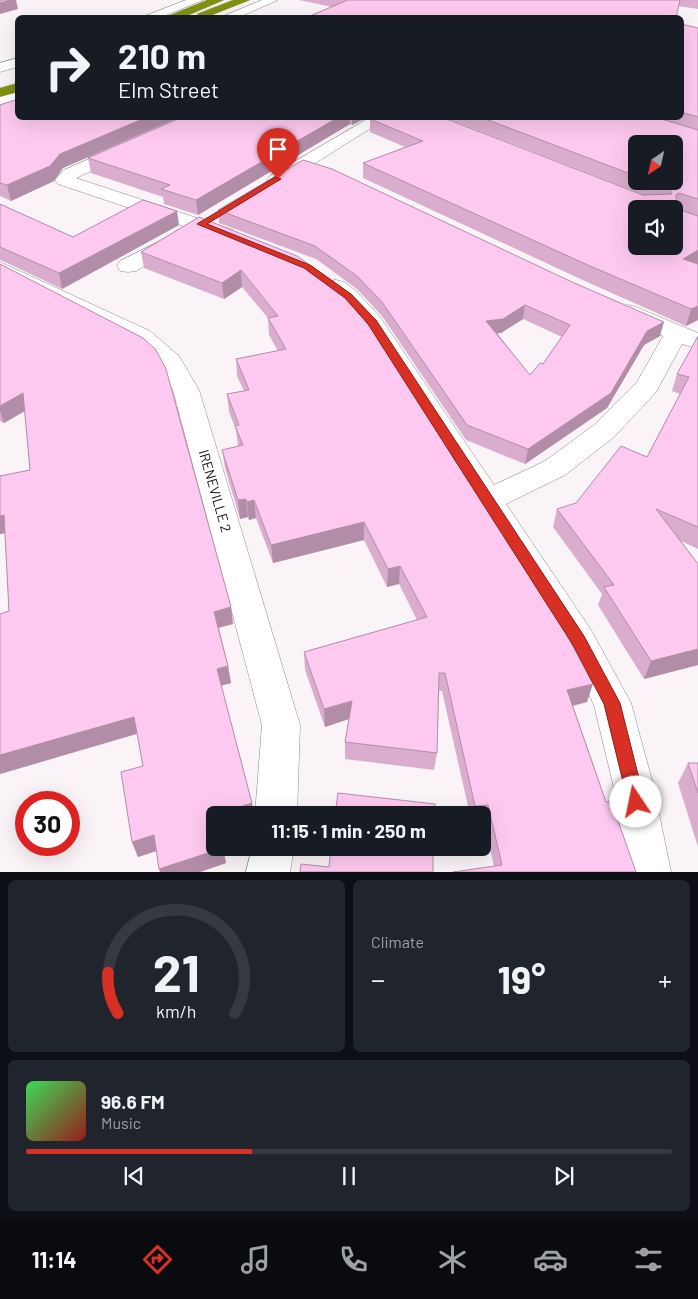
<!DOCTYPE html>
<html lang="en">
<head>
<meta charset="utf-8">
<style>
  :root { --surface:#171b24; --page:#20242c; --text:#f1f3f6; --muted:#9ea1a6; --line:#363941; --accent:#d93025 }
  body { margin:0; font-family:Barlow,sans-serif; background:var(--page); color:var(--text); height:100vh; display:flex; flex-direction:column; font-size:19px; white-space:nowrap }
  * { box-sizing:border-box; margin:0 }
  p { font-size:16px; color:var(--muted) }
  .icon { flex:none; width:28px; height:28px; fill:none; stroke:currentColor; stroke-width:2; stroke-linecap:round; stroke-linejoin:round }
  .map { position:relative; height:872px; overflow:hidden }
  .sheet { display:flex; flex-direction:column; gap:8px; padding:8px; background:#0d0f14; flex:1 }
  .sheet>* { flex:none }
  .guide { position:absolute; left:15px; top:15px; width:669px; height:105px; border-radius:8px; box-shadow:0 5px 20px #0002; background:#171b24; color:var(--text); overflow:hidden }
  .needle { width:32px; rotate:214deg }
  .buttons { position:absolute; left:628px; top:135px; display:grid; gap:10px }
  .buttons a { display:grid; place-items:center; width:55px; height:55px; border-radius:8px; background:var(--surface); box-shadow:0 5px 20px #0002; font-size:25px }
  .speed { position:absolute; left:15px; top:791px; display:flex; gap:10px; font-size:25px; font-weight:700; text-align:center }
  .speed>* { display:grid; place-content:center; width:65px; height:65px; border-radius:50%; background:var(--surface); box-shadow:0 5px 20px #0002; line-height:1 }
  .speed .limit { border:8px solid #d22; background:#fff; color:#111 }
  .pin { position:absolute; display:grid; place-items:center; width:42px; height:42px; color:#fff; margin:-51px -21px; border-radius:50% 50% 50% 0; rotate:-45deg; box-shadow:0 0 5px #0007 }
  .pin .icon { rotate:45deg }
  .me { position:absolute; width:55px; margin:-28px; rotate:349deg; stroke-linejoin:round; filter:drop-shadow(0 0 4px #0008) }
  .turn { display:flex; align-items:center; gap:18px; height:105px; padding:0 20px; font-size:22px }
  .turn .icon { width:65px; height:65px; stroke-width:2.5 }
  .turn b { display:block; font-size:35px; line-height:42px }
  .big { font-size:38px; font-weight:700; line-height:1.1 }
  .sheet .widget { flex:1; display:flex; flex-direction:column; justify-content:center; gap:8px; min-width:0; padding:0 18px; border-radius:8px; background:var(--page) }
  .sheet .dial { align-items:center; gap:0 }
  .dial svg { height:130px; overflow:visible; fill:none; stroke:var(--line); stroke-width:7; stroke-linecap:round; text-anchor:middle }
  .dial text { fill:var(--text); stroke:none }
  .song { display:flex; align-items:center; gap:15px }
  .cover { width:60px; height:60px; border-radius:8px; background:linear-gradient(135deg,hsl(130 70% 55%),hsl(0 70% 35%)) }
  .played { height:5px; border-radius:2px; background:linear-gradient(90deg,var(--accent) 35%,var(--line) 35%) }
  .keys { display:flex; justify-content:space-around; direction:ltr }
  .heat { display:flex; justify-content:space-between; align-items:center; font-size:28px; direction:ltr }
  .sheet .tiles { flex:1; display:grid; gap:8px; grid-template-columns:1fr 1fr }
  .widget:last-child { grid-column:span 2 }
  .trip { position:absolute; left:206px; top:806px; width:285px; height:50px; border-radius:8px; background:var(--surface); box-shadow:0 5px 20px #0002; font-weight:700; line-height:50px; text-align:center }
  .menu { display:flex; height:80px; justify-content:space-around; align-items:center; background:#090b0e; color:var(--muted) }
  .menu .icon { width:35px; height:35px }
  .menu .active { color:var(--accent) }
  .menu b { font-size:22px; color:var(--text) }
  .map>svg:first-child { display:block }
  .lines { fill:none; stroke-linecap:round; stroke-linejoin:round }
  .street-casing { stroke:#8f898d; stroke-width:1 }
  .secondary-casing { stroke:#8f898d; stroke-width:1 }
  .highway-casing { stroke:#d0d0d0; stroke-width:1 }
  .street { fill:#fff; fill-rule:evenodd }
  .secondary { fill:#fff; fill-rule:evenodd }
  .highway { fill:#809110; fill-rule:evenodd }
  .wall { fill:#daadce; fill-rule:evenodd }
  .shaded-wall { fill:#b28da8 }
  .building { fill:#fec9f0; stroke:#b28da8; fill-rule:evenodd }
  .route { fill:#d93025; stroke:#8d1f18 }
  .labels { text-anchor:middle; stroke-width:5; stroke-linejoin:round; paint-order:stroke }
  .street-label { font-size:14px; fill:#141213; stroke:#fff }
</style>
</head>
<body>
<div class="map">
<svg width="698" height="872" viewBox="0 0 698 872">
  <rect width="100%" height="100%" fill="#faf3f8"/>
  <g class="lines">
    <defs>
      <g id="street">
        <polygon points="182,118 202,118 200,121 76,178 233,230 236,234 233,238 226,240 219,238 58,184 55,180 64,170"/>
        <polygon points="369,118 387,118 282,184 270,184 267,180 270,176"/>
        <polygon points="174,234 181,236 184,240 181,244 136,271 128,272 120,271 117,266 120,261"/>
        <polygon points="0,262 150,331 179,356 199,390 300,725 297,815 255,815 262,725 173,390 160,365 134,341 0,276"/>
        <polygon points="336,280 344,282 356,291 380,317 494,485 545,461 594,425 637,382 663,336 620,317 617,312 620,307 628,305 636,307 698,333 698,349 682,344 656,392 614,437 565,475 506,504 591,630 631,703 653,784 671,872 627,872 613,784 594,705 567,650 363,326 325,287 328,282"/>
        <polygon points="252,848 294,848 290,872 246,872"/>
      </g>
      <g id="secondary">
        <polygon points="186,0 203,0 159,18 140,18"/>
        <polygon points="262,0 278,0 237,18 219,18"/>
        <polygon points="18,58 18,67 0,72 0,63"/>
        <polygon points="18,90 18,99 0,106 0,96"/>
      </g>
      <g id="highway">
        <polygon points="207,0 224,0 182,18 163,18"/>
        <polygon points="233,0 250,0 207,17 203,18 197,14"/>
        <polygon points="18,83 18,92 0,97 0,88"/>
      </g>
    </defs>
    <use href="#street" class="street-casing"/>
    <use href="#secondary" class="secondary-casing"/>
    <use href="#highway" class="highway-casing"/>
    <use href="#street" class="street"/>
    <use href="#secondary" class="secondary"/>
    <use href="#highway" class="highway"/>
  </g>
  <g class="wall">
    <polygon points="299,0 698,0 698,9 678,6 332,7"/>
    <path d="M681,24L698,28V320L686,326L587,282L363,178V163L405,147L370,132V119L644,195L446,118H681ZM636,144L674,181H636Z"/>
    <polygon points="0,105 18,118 178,118 63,168 54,181 11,201 0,196"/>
    <polygon points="180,118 366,118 352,125 350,124 198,215 164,204 163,197 91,173 88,158"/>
    <polygon points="0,204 73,237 179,225 62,289 1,260 0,261"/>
    <path d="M218,210L660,336L644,345L607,408L525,464L466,440L382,316L357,289L316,259L219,223ZM523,319L562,337L543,364L530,375L497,333H501Z"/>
    <polygon points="199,217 587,702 573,706 606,802 636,872 494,866 484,822 482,822 482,815 470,815 442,691 439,691 437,753 434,770 345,759 345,742 349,719 325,727 305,670 304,652 417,620 399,584 387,587 364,540 273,563 256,518 249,520 248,517 240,519 225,468 222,450 238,446 236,430 229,412 227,394 244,391 237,376 236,359 278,351 269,335 268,318 242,287 224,299 144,268 141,252"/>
    <polygon points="0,264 231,607 233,624 219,628 228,666 231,683 221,685 252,803 254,815 215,815 226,863 200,872 160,872 157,851 138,857 132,842 143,766 137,734 0,774 0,614 9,611 5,533 0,534 0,476 30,470 25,411 4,423 0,421"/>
    <polygon points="698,336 698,549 681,541 698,564 698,665 644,679 598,605 602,594 553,527 557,509 576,503 647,457 680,394 672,391 677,374"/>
    <polygon points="688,763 698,763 698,847 678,783"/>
  </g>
  <g class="shaded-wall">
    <polygon points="10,0 16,0 18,9 0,14 0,3"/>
    <polygon points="145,118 178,118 63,168 54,181 11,201 7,185 60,154"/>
    <polygon points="337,118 350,118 350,124 198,215 196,200"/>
    <polygon points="352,118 366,118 352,125"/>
    <polygon points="177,211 179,225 62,289 59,273"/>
    <polygon points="698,250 698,264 683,259"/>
    <polygon points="241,270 242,287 224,299 222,283"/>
    <polygon points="525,305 523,319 501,333 485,335 486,321"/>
    <polygon points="698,306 698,320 686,326 691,309"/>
    <polygon points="664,322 660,336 644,345 607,408 525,464 528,449 647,331"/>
    <polygon points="23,393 28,409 4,423 0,411 0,406"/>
    <polygon points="246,499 248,517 240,519 238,500"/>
    <polygon points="254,500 256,518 249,520 247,502"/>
    <polygon points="4,515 11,532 0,534 0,516"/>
    <polygon points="364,522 364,540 273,563 271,545"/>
    <polygon points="400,566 399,584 387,587 388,569"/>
    <polygon points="231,607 233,624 217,628 214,612"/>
    <polygon points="698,649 698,665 644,679 651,661"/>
    <polygon points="228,666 231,683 220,686 217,669"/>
    <polygon points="593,684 587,702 562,708 567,690"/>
    <polygon points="352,701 352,718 325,727 324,709"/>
    <polygon points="134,717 139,733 0,774 0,755"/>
    <polygon points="252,803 254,815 215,815"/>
    <polygon points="154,835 159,850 138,857 132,842"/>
    <polygon points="223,848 226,863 200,872 160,872 159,869"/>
  </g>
  <g class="building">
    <polygon points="0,0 10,0 0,3"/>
    <polygon points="348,0 680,0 676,18 305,18"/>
    <polygon points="681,24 698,28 698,117 681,112"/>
    <polygon points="18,99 18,118 145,118 60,154 50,166 7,185 0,183 0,105"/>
    <polygon points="180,118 337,118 196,200 161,189 170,185 88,158"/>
    <path d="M372,118H444L643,195L672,194L669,188L651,181H674V144H636V176L483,118H658L698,130V199L679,193L676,195L677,209L698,216V250L683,259L698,264V306L691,309L590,266L363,163L423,141L370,119ZM636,209H674V246H636Z"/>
    <path d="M303,160L332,169L572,282L664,322L647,331L611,393L528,449L467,425L382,302L357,276L315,246L218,210ZM525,305L570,325L543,364L540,363L530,375L486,321L503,319Z"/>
    <polygon points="143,200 177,211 59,273 0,247 0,204 73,237"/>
    <polygon points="199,217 297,256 339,286 362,310 543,590 593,684 567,690 606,802 611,801 636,872 453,872 502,865 488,805 475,806 445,673 439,673 437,753 345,742 352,701 324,709 304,652 427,617 400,566 388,569 364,522 271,545 254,500 247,502 246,499 238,500 222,450 243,445 235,426 239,425 227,394 249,390 236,359 286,349 268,318 278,316 241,270 222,283 141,252"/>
    <polygon points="0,264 143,338 156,350 166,369 231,607 214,612 228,666 217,669 252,803 215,815 215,848 223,848 159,869 154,835 132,842 121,772 143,766 134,717 0,755 0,614 9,611 4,515 0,516 0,476 30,470 23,393 0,406"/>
    <polygon points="698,336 698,527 656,509 698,564 698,649 651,661 604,587 614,585 557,509 576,503 621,446 647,457 689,377 677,374"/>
    <polygon points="688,763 698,763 698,793"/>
    <polygon points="338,793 435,804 435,815 335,815"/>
    <polygon points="331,848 433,848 433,872 300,872 301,864 329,867"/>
  </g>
  <polygon class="route" points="275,177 281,179 207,224 310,265 351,294 376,320 584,636 620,703 645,802 642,808 636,810 630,808 628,802 604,704 573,645 368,324 345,298 304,268 197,224"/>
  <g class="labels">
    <g class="street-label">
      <text transform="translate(215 491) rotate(74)" y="5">IRENEVILLE 2</text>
    </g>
  </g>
</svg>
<div class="buttons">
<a><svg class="needle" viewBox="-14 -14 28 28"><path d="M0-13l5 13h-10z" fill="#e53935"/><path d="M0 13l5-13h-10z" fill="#9ea1a6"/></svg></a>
<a><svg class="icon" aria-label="sound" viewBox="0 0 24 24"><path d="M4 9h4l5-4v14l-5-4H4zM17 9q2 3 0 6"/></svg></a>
</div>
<div class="speed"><div class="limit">30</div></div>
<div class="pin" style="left:278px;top:179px;background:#d93025"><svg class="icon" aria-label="arrive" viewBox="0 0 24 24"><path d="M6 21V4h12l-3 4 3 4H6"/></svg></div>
<svg class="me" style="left:636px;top:802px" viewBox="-20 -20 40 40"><circle r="19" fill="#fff"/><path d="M0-13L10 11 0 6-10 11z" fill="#d93025"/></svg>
<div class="trip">11:15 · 1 min · 250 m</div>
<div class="guide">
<div class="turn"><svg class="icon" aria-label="right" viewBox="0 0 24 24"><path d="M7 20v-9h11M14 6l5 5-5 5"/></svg><div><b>210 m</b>Elm Street</div></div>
</div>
</div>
<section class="sheet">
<div class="tiles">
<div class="widget dial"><svg viewBox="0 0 100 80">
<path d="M14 69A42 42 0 1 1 86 69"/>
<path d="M14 69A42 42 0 0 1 8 44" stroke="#d93025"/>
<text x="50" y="56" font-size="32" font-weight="700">21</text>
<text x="50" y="72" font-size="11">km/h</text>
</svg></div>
<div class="widget"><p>Climate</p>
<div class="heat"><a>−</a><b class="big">19°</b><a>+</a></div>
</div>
<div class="widget">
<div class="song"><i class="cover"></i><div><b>96.6 FM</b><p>Music</p></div></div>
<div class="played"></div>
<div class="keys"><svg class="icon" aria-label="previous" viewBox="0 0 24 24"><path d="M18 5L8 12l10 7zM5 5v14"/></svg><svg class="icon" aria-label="pause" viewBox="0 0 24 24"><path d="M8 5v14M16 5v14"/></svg><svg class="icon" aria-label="next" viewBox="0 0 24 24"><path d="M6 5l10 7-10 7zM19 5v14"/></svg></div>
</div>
</div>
</section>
<nav class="menu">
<b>11:14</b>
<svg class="icon active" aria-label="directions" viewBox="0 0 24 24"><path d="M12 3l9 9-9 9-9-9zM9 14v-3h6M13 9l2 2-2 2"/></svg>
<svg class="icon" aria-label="music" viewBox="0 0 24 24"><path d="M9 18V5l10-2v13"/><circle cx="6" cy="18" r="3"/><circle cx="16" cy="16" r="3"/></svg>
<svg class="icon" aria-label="phone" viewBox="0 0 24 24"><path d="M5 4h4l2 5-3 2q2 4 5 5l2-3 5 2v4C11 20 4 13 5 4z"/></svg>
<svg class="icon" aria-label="climate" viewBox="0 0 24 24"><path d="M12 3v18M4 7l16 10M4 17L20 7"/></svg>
<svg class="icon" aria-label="car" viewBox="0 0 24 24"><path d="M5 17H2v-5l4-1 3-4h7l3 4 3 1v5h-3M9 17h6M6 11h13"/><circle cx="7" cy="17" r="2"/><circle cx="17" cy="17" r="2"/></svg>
<svg class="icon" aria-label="filters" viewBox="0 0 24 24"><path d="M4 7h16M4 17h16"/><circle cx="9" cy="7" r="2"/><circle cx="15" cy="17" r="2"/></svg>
</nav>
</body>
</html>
